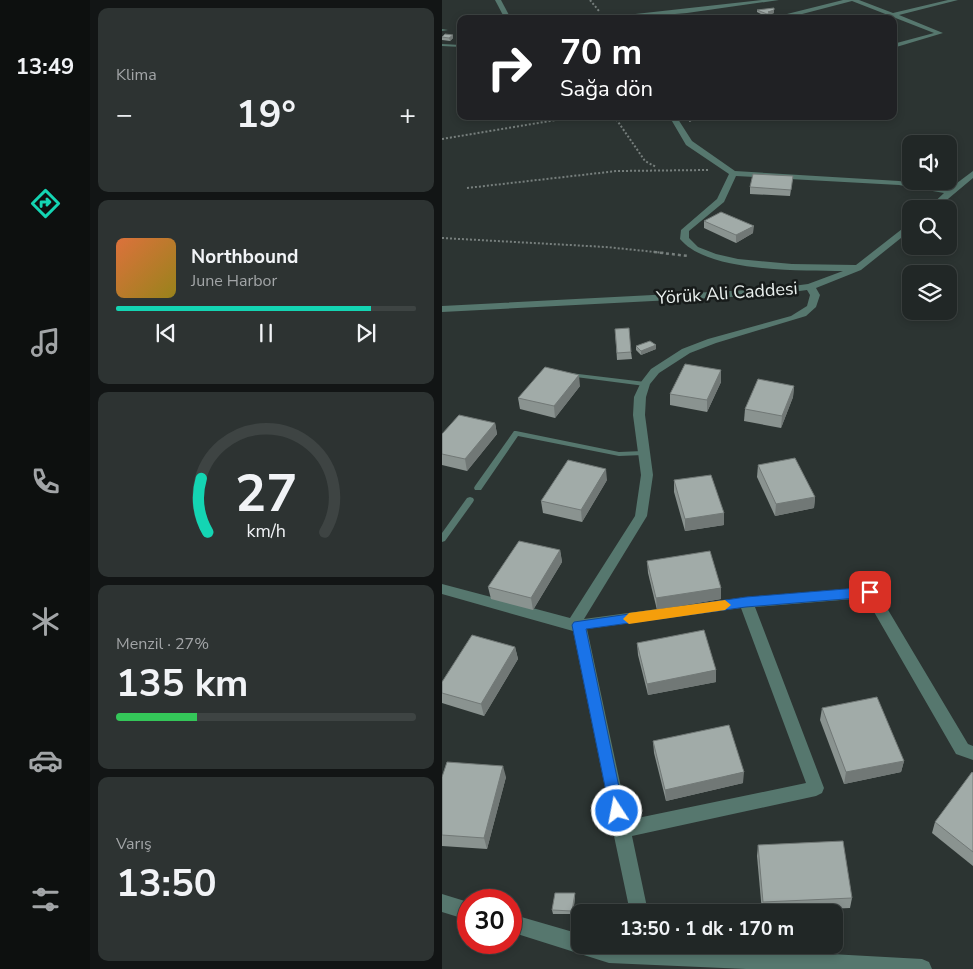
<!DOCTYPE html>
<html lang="tr">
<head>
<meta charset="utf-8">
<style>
  :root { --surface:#212726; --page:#2d3332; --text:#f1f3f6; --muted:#a2a5a7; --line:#3e4443; --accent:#14d5b3 }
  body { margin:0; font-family:"Nunito Sans",sans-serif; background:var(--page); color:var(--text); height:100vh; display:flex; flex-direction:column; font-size:19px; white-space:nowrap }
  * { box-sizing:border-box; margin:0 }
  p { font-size:16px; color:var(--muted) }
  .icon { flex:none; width:28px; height:28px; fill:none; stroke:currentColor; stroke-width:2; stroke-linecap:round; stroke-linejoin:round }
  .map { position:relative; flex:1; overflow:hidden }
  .sheet { display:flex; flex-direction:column; gap:8px; padding:8px; background:#121515; width:352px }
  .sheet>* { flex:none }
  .hud { position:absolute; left:15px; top:15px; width:440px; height:105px; border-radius:10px; box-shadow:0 2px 8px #0003,0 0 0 1px var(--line); background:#202124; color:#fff; overflow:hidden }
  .tools { position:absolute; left:460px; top:135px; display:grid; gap:10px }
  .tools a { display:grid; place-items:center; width:55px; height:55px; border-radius:10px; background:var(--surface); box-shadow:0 2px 8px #0003,0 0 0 1px var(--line); font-size:25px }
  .speed { position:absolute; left:15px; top:889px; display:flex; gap:10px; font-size:25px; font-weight:700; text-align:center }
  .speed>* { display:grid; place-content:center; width:65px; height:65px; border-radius:50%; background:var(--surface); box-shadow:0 2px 8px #0003,0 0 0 1px var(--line); line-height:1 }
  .speed .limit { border:8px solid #d22; background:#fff; color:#111 }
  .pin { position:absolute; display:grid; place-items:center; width:42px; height:42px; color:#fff; margin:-21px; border-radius:10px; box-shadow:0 2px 8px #0006 }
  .me { position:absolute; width:55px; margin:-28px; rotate:349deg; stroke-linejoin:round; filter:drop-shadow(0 0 4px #0008) }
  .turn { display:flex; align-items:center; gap:18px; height:105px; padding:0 20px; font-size:22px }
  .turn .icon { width:65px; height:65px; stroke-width:2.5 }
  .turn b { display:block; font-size:35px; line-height:42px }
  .big { font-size:38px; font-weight:700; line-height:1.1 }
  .sheet .tile { flex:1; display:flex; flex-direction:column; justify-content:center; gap:8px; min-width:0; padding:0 18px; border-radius:10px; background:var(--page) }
  .sheet .dial { align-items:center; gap:0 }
  .dial svg { height:130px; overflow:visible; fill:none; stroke:var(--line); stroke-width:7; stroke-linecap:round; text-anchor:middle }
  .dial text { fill:var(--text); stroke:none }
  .song { display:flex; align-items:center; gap:15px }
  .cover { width:60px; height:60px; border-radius:8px; background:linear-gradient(135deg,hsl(20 70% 55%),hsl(50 70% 35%)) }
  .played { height:5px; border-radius:2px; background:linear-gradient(90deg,var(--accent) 85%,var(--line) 85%) }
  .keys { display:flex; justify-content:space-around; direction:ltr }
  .heat { display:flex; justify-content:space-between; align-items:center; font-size:28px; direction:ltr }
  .charge { height:8px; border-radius:4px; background:linear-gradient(90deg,#34c759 27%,var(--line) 0) }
  .trip { position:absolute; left:129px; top:904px; width:272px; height:50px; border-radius:10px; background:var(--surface); box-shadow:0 2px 8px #0003,0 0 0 1px var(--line); font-weight:700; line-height:50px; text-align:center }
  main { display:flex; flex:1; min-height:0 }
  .tab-bar { display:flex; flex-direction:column; width:90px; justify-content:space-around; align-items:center; background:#0d100f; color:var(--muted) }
  .tab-bar .icon { width:35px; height:35px }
  .tab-bar .active { color:var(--accent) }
  .tab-bar b { font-size:22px; color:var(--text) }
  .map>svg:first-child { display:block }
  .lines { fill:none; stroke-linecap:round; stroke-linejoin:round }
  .path-far1 { stroke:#777f7d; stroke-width:2; stroke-dasharray:2 2; stroke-linecap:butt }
  .path { stroke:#777f7d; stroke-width:2.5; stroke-dasharray:3 3; stroke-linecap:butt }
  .lane { fill:#56776e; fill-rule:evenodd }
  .street { fill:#56776e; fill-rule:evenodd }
  .wall { fill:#8a9390 }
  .shaded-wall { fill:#717876 }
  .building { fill:#a1aba8; stroke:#717876 }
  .route { fill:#1a73e8; stroke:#114b97 }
  .slow { fill:#f59e0b }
  .labels { text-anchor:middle; stroke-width:5; stroke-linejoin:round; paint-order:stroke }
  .street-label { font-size:18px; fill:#eaf0ee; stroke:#171b1a }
</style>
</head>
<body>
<main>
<nav class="tab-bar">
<b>13:49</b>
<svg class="icon active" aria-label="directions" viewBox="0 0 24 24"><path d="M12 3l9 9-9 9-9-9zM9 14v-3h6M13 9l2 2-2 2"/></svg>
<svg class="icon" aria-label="music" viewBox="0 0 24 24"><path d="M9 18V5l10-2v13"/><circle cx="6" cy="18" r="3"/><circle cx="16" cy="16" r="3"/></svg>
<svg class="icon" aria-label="phone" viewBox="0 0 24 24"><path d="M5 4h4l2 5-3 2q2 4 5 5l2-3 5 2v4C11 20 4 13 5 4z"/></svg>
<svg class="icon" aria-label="climate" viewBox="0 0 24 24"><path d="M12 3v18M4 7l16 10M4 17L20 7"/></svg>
<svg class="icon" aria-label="car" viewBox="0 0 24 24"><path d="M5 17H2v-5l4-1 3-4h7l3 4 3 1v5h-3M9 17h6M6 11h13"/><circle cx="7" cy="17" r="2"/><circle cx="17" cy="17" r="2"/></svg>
<svg class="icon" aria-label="filters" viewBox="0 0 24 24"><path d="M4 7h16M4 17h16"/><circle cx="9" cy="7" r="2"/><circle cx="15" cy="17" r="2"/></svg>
</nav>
<section class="sheet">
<div class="tile"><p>Klima</p>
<div class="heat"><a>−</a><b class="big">19°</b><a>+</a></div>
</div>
<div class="tile">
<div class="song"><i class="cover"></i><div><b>Northbound</b><p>June Harbor</p></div></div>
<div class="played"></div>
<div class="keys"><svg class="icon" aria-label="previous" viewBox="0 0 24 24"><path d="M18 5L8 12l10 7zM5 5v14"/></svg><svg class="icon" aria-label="pause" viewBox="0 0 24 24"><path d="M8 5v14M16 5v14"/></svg><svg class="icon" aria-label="next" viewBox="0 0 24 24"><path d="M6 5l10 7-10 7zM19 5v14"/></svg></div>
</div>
<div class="tile dial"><svg viewBox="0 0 100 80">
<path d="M14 69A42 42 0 1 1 86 69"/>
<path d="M14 69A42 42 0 0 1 10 36" stroke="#14d5b3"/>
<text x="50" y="56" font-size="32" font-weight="700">27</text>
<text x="50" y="72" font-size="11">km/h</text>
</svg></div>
<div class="tile"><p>Menzil · 27%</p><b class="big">135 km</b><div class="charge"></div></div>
<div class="tile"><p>Varış</p><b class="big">13:50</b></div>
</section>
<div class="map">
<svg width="531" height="969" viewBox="0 0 531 969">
  <rect width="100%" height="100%" fill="#2c3432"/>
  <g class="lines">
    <g class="path-far1">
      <polyline points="148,0 157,11"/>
      <polyline points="172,116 203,161 214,167"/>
      <polyline points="247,121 267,116"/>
      <polyline points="0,139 138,116"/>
      <polyline points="25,188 175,171 266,170"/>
      <polyline points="0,238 164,247 223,253"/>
    </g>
    <polyline class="path" points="212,252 246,256"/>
    <g class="lane">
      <polygon points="0,29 6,30 0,31"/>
      <polygon points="0,44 19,45 19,47 0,46"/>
      <polygon points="128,373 203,382 206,384 203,386 126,376 125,375 126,374"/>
      <polygon points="72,431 74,431 177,452 201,451 205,453 201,455 177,456 76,436 39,490 33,490 32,488 33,486"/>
      <polygon points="28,497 31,498 32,500 31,502 3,541 0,542 0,533 25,498"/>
    </g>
    <g class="street">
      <polygon points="53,0 59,0 69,19 63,19"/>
      <polygon points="320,0 337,0 245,13 174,19 148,19"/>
      <polygon points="401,0 417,0 451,13 506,0 516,0 457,15 501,33 451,48 451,44 492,33 410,1 341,19 317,19 341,15"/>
      <path d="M227,116H234L250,141L293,171L457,181L507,189L531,171V178L494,209H485L502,193L457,185L294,176L282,202L247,231V238L256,247L274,254L296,259L350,264L414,265L469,222V230L419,270L374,288L378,295L374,307L364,316L274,343L248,353L217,373L208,384L204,397L203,415L211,475L205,516L142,619L304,597L428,587L433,588L526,744L531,746V760L514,754L424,598L313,607L382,788L380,793L374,796L190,836L206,912H188L172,836L169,830L171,827L131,631L0,594V584L128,618L193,516L199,475L191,415L192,397L199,382L209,369L240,349L266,339L349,316L365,306L368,295L365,290L328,295L0,312V306L328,289L366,284L401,271C359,270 266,273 238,239L239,230L275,199L287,174L244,145ZM299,608L364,783L186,820L145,629Z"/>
      <polygon points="0,894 26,902 26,920 0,912"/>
      <polygon points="69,914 138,934 138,945 224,945 480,959 487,962 490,969 304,969 167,963 69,932"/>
    </g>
  </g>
  <g class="wall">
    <polygon points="315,10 332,13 329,14 329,15 325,17 315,12"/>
    <polygon points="11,35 11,38 8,41 0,40 0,37"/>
    <polygon points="351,176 348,196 308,194 308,187"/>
    <polygon points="262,221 311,233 294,243 262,228"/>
    <polygon points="173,329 189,352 190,359 175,360"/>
    <polygon points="214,345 214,349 199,355 194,350 194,346"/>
    <polygon points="279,370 279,382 265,412 228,405 228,394"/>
    <polygon points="138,386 113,418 78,409 76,398"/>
    <polygon points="352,386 351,397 339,428 302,421 303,409"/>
    <polygon points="53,423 55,434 25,471 0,465 0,434"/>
    <polygon points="316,465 373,497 372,508 333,516 315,477"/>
    <polygon points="165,480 140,522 101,513 99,501"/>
    <polygon points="232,480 282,513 282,525 243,531 232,492"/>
    <polygon points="118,550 120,562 91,610 49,599 46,587"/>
    <polygon points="205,561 279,599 215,610 206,573"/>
    <polygon points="195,643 274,682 206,695 196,655"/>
    <polygon points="73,647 76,659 42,716 0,703 0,682"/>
    <polygon points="380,708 462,761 459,772 402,784 378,720"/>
    <polygon points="211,741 301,783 224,801 212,753"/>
    <polygon points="531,773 531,866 490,833 493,822"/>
    <polygon points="0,777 64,777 45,849 0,846"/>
    <polygon points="316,845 410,898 408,908 320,912 315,856"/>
    <polygon points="133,897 131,914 111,914 110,910"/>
  </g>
  <g class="shaded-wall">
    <polygon points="332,10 332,13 329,14 329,15 325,17 326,12"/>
    <polygon points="11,35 11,38 8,41 7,38"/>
    <polygon points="312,226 311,233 294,243 294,235"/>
    <polygon points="214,345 214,349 199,355 199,351"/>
    <polygon points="279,370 279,382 265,412 265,400"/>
    <polygon points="137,375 138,386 113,418 112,406"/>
    <polygon points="352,386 351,397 339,428 340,416"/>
    <polygon points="53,423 55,434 25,471 23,459"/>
    <polygon points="164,469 165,480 140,522 139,510"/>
    <polygon points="373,497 372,508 333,516 334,504"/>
    <polygon points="282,513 282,525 243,531 243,519"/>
    <polygon points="118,550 120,562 91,610 89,598"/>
    <polygon points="279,588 279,599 215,610 214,598"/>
    <polygon points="73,647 76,659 42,716 39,704"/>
    <polygon points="274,670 274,682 206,695 205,684"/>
    <polygon points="462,761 459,772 402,784 404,772"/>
    <polygon points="61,766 64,777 45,849 42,838"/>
    <polygon points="302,772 301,783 224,801 223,790"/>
    <polygon points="133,893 133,897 131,914 130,911"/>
  </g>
  <g class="building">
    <polygon points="332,8 332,10 326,12 329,13 325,14 315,10"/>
    <polygon points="413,16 422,19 408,19 405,18"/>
    <polygon points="3,34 11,35 7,38 0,37"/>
    <polygon points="311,174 351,176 349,190 308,187"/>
    <polygon points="279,212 312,226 294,235 262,221"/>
    <polygon points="187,328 189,352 175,353 173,329"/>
    <polygon points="208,341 214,345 199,351 194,346"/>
    <polygon points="243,364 279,370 265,400 228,394"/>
    <polygon points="103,367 137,375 112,406 76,398"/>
    <polygon points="316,379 352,386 340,416 303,409"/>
    <polygon points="17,415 53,423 23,459 0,454 0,434"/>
    <polygon points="353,458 373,497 334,504 316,465"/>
    <polygon points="126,460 164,469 139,510 99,501"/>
    <polygon points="269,475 282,513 243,519 232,480"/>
    <polygon points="77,541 118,550 89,598 46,587"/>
    <polygon points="268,551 279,588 214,598 205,561"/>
    <polygon points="262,630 274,670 205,684 195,643"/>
    <polygon points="30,635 73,647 39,704 0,693 0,682"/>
    <polygon points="435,697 462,761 404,772 380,708"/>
    <polygon points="287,725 302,772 223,790 211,741"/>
    <polygon points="5,762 61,766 42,838 0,835 0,777"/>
    <polygon points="530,772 531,773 531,852 493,822"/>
    <polygon points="401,841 410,898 321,902 316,845"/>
    <polygon points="113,893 133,893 130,911 110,910"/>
  </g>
  <polygon class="route" points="428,587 435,592 428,597 304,607 144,629 182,811 180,816 175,819 169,816 130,625 132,622 304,597"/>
  <polygon class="slow" points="283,600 289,605 283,610 187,624 181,619 187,613"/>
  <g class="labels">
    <g class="street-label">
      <text transform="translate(285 293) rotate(-4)" y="6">Yörük Ali Caddesi</text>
    </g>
  </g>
</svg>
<div class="tools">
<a><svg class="icon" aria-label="sound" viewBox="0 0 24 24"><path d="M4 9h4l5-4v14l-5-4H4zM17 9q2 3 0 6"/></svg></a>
<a><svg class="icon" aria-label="search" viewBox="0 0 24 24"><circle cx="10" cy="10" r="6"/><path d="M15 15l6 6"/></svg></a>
<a><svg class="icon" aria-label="layers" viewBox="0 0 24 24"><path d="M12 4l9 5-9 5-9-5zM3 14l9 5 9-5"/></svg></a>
</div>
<div class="speed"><div class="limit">30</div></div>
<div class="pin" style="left:428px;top:592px;background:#d93025"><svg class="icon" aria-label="arrive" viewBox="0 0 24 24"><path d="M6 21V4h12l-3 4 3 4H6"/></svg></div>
<svg class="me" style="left:175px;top:811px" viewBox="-20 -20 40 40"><circle r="17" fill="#1a73e8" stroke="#fff" stroke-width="3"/><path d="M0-11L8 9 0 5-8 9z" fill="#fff"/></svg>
<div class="trip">13:50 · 1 dk · 170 m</div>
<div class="hud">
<div class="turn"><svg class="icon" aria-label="right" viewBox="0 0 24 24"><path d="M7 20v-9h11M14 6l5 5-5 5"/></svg><div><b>70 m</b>Sağa dön</div></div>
</div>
</div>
</main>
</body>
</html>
